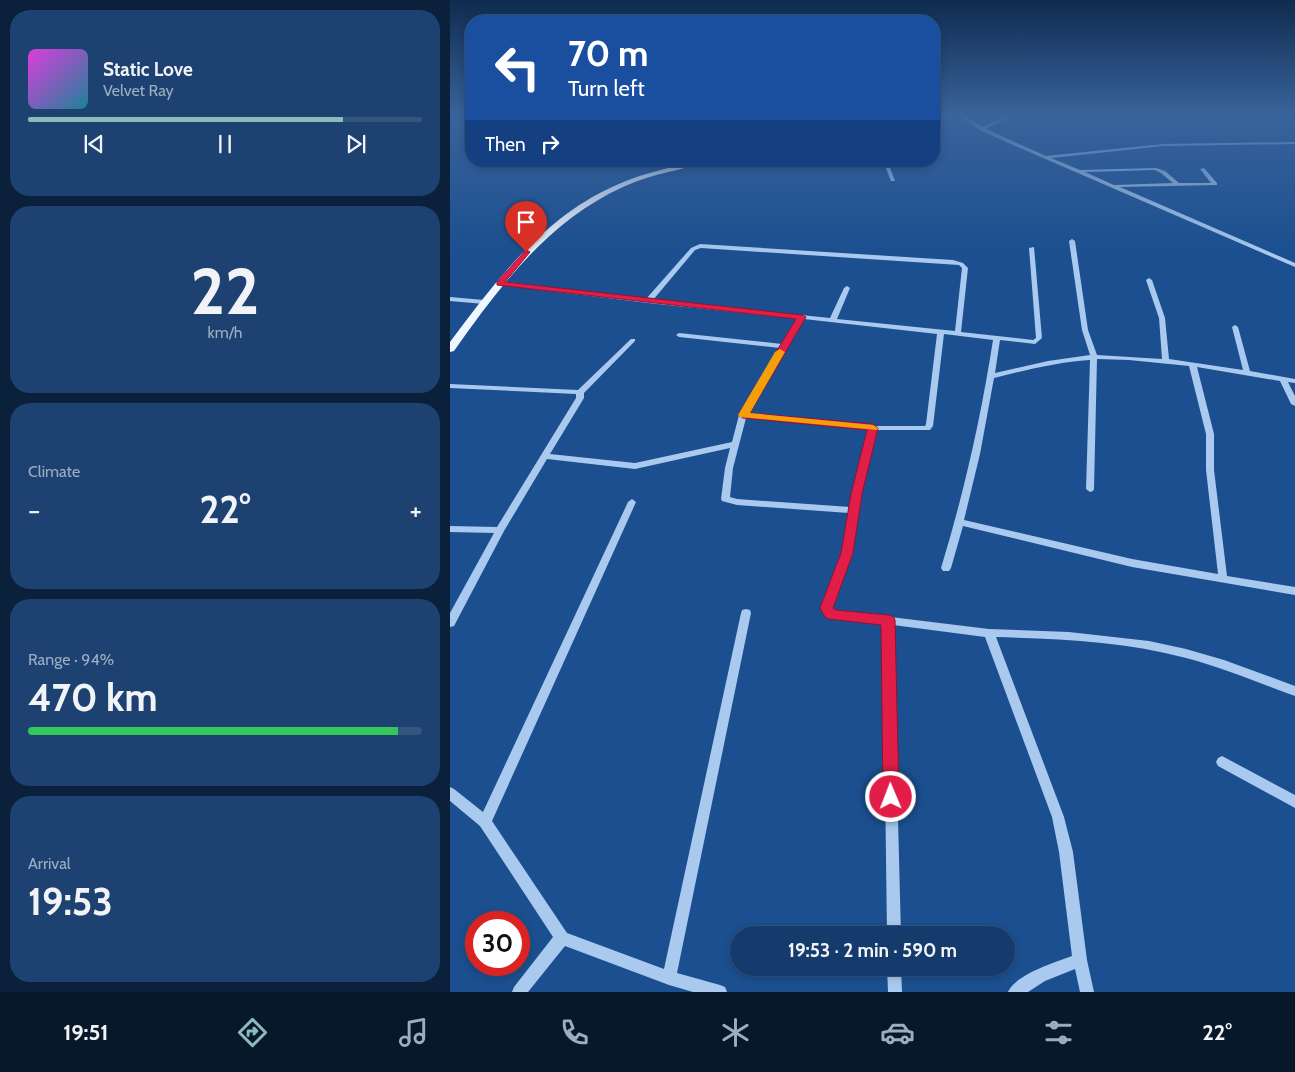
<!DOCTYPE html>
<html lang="en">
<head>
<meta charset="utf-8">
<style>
  :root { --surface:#143b6b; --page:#1d4271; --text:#f1f3f6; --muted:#9dadc1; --line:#33557e; --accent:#8bbbb9 }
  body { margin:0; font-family:Cabin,sans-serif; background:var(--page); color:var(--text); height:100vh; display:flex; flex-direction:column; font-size:19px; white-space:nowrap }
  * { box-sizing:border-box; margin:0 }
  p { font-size:16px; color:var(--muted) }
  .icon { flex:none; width:28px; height:28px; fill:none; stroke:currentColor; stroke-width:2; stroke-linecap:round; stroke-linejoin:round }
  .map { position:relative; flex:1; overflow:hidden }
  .drawer { display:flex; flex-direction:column; gap:10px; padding:10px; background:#0b203b; width:450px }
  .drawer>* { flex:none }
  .hud { position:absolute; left:15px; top:15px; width:475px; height:152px; border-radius:20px; box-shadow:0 2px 8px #0003,0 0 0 1px var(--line); background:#1a4fa0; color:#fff; overflow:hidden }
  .speed { position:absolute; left:15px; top:911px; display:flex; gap:10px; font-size:25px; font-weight:700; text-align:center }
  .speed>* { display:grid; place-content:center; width:65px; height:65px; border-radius:50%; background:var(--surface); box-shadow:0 2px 8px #0003,0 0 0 1px var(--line); line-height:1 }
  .speed .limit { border:8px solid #d22; background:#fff; color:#111 }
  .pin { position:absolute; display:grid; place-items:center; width:42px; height:42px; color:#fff; margin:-51px -21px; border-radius:50% 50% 50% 0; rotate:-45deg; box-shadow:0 0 5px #0007 }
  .pin .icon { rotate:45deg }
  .me { position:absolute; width:55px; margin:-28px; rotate:359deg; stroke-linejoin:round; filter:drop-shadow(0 0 4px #0008) }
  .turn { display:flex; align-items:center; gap:18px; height:105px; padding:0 20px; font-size:22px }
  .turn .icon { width:65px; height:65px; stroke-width:2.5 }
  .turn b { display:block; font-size:35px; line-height:42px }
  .then { display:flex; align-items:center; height:48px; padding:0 20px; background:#0003; gap:10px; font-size:19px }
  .big { font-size:38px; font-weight:700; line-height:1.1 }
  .drawer .tile { flex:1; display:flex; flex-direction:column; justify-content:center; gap:8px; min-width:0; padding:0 18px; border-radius:20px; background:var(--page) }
  .drawer .dial { align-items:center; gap:0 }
  .dial b { font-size:65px; line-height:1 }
  .song { display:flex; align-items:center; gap:15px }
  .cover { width:60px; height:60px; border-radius:8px; background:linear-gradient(135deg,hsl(300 70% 55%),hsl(190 70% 35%)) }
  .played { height:5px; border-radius:2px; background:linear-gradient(90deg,var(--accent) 80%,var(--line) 80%) }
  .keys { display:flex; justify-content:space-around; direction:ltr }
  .heat { display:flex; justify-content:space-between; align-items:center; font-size:28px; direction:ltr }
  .charge { height:8px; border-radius:4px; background:linear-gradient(90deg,#34c759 94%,var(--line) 0) }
  .trip { position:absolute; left:280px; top:926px; width:285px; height:50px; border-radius:25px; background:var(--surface); box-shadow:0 2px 8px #0003,0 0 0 1px var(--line); font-weight:700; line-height:50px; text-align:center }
  .menu { display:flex; height:80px; justify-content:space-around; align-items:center; background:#08182b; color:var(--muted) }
  .menu .icon { width:35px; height:35px }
  .menu .current { color:var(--accent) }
  .menu b { font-size:22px; color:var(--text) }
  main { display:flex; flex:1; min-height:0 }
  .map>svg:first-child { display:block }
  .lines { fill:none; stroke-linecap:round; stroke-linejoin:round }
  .minor { fill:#a9c9ee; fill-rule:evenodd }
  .major { fill:#f0f6ff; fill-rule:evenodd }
  .route { fill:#e11d48; stroke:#92132f }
  .slow { fill:#f59e0b }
</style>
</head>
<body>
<main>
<section class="drawer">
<div class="tile">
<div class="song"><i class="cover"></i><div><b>Static Love</b><p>Velvet Ray</p></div></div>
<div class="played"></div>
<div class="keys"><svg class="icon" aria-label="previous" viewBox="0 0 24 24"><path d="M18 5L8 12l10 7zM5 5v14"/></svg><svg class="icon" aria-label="pause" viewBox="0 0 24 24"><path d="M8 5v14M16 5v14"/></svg><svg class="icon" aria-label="next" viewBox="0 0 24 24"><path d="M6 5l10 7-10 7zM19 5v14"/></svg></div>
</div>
<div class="tile dial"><b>22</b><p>km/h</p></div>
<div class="tile"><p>Climate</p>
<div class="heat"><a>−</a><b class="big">22°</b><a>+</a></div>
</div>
<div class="tile"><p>Range · 94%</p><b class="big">470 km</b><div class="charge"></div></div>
<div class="tile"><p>Arrival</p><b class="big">19:53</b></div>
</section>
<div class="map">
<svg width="845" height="992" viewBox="0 0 845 992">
  <rect width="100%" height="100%" fill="#1b4f8f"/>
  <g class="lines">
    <g class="minor">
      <path d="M506,114H511L533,127L560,114H565L536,129L596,156L713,144L845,142V144L713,146L601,158L630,170L706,168L715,171L729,183H761L750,169L754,168L767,183V185L670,187L845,263V267L556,142L530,130ZM705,170L711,173L723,183L664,185L635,172Z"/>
      <polygon points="431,161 436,161 439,165 445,181 441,181 435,166"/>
      <path d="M622,239L625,241L638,330L647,355L712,359L709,318L696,280L699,278L702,280L715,318L719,359L793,370L782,327L785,325L788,327L800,371L845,379V383L838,382L845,396V406L841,404L830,381L747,367L764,434V470L777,576L845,587V595L682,567L513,526L501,568L499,571H493L491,568C514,493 531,417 543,340L494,334L483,426L480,430H426L410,494L402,553L382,608L383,610L539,629L619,632L699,641L736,649L774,660L845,686V696C809,683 774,668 736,658C674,641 610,639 546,637L614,817L623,852L637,960L644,992H630L625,969L595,981L578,992H558C565,975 605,962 622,956L609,852L602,817L535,637L443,625L451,935H437L433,624L386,619L375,616L372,608L392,553L399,513L287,505L272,501L271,499L275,468L280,448L185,469L97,459L54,531L4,626L0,627V613L44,533L0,532V526L47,527L126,398V394L0,388V384L128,390L181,339H185V341L134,393V398L100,454L185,463L282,442L289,415L330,348L229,337L226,335L229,333L332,344L348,319L198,303L50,285L47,283L50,281L196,299L241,248L250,244L503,260L513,263L518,268L511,332L583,340L586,338L579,248L584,247L592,338L585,344L550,340L545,373L598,361L640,355L632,330L619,241ZM251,248L509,265L512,268L505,331L387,319L400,288L397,286L394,288L380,318L203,300L245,250ZM354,319L487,334L476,424L475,426H423L298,413ZM647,359L679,360L739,366L756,434V470L768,574L682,559L514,520L530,454L544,378C576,370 608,362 640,360L636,489L640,492L643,491L644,489ZM296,418L419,430L400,507L287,499L280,497L283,468Z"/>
      <polygon points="0,297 34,300 37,302 34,304 0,301"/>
      <polygon points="182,499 186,502 42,821 117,933 214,969 291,613 292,610 296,609 300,610 301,613 227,973 270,985 275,987 277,992 243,992 219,985 115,946 78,992 62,992 64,987 103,937 30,826 0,801 0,787 4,789 33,812 178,502"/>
      <polygon points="772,756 845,795 845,808 768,766 766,762 768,758"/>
      <polygon points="437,968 451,968 452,992 438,992"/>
    </g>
    <path class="major" d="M244,161H256C248,166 237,167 227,170C209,174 190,179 173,187C98,221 50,286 4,351L0,352V342C47,279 96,214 171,183C194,173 220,168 244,161Z"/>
  </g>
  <linearGradient id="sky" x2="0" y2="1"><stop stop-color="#0f2b4f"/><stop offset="0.45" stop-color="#39639b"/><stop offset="1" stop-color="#39639b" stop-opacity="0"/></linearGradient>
  <rect width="845" height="253" fill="url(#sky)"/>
  <polygon class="route" points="76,250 80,252 55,282 352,315 356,317 300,413 423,424 428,428 412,494 403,553 383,608 386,610 438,615 443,616 445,620 449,797 447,803 441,805 436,803 433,797 431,625 379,619 375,617 370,608 391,553 401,494 417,430 293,418 288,415 346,319 47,285 47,282"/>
  <polygon class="slow" points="330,349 335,352 300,413 423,425 428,428 427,430 290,417 288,415 325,352"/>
</svg>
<div class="speed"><div class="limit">30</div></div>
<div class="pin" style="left:76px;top:252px;background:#d93025"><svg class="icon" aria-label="arrive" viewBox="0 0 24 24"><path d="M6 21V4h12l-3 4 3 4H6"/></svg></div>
<svg class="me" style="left:441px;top:797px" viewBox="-20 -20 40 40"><circle r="17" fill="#e11d48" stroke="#fff" stroke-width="3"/><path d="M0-11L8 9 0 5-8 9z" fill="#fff"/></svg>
<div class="trip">19:53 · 2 min · 590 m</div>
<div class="hud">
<div class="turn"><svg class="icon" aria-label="left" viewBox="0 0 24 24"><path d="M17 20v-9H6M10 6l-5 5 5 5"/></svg><div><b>70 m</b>Turn left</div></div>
<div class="then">Then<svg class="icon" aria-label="right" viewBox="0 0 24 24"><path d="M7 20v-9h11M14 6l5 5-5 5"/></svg></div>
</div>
</div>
</main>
<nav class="menu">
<b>19:51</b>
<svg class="icon current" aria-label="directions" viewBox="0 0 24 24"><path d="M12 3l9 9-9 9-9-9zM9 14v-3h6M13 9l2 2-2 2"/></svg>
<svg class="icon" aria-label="music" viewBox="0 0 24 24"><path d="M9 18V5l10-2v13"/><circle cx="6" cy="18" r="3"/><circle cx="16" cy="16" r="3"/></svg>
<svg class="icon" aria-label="phone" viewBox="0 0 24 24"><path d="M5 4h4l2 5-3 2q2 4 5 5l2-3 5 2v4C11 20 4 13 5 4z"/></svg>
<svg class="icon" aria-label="climate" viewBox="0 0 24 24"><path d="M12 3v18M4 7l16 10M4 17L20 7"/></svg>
<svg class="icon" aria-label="car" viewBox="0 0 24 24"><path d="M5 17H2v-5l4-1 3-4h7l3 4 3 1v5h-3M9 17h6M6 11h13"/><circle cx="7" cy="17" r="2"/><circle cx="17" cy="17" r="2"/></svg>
<svg class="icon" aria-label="filters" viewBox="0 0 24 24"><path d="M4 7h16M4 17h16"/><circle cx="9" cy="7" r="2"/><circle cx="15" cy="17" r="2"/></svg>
<b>22°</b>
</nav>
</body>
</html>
